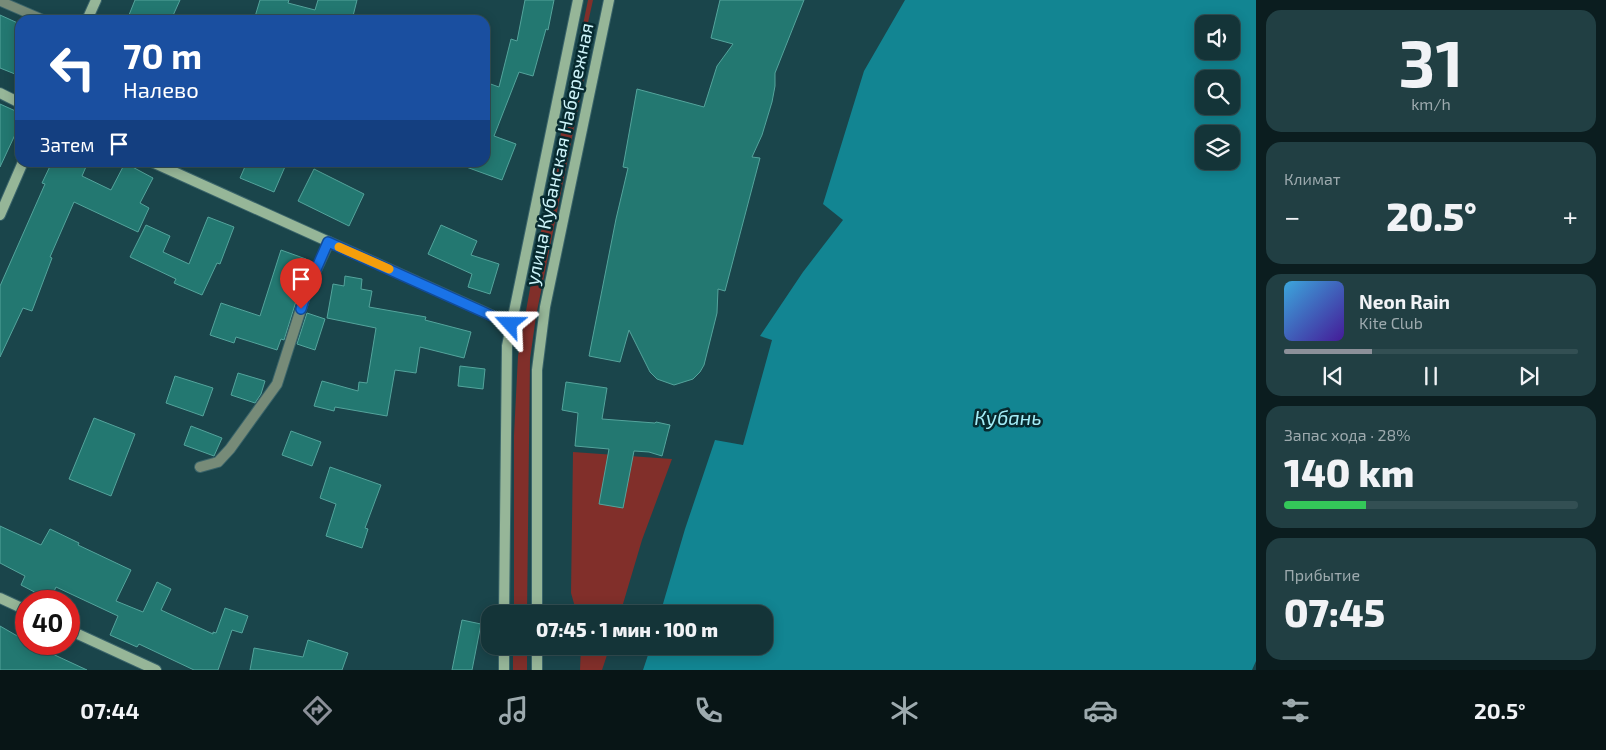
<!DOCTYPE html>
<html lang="ru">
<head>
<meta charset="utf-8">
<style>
  :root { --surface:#143438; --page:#213f43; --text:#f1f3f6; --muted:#9daaae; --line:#334f53; --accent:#8c9099 }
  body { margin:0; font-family:"Exo 2",sans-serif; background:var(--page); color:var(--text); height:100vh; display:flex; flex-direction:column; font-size:19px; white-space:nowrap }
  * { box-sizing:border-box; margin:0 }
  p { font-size:16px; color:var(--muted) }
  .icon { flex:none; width:28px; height:28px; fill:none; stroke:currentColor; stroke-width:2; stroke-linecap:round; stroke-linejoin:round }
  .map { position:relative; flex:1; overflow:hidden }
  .details { display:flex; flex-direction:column; gap:10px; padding:10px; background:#0b1d1f; width:350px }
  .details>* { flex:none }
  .guide { position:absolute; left:15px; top:15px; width:475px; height:152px; border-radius:15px; box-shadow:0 2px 12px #0003,0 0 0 1px var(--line); background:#1a4fa0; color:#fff; overflow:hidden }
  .buttons { position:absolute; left:1195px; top:15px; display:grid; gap:10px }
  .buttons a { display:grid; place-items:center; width:45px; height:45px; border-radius:10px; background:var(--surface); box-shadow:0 2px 12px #0003,0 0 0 1px var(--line); font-size:25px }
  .speed { position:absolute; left:15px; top:590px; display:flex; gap:10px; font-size:25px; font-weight:700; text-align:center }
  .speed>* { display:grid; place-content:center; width:65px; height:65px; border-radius:50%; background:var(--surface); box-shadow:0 2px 12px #0003,0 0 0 1px var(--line); line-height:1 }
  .speed .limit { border:8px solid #d22; background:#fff; color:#111 }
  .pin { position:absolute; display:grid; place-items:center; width:42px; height:42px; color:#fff; margin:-51px -21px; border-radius:50% 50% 50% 0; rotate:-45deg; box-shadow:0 0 5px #0007 }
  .pin .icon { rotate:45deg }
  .me { position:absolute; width:55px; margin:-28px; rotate:294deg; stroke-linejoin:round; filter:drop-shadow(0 0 4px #0008) }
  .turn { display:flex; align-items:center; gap:18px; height:105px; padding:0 25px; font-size:22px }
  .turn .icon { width:65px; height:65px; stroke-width:2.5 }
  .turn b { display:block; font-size:35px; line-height:42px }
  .then { display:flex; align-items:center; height:48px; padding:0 25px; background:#0003; gap:10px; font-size:19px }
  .big { font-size:38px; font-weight:800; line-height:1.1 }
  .details .card { flex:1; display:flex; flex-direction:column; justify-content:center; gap:8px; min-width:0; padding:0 18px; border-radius:15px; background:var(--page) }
  .details .dial { align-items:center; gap:0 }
  .dial b { font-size:65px; line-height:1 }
  .song { display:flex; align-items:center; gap:15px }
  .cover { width:60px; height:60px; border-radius:8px; background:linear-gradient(135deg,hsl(200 70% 55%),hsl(260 70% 35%)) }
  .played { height:5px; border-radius:2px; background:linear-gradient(90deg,var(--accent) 30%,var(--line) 30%) }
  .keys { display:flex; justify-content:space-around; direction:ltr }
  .heat { display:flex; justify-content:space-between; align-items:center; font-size:28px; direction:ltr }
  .charge { height:8px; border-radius:4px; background:linear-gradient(90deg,#34c759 28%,var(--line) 0) }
  .trip { position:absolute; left:481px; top:605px; width:292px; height:50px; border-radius:15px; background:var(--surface); box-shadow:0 2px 12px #0003,0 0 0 1px var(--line); font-weight:800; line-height:50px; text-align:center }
  .tabs { display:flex; height:80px; justify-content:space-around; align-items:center; background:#081516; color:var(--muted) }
  .tabs .icon { width:35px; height:35px }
  .tabs .current { color:var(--accent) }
  .tabs b { font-size:22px; color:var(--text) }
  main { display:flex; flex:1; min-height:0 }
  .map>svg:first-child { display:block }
  .green { fill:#812f2a }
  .water { fill:#128592; fill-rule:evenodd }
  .building { fill:#237871; stroke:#54a49c }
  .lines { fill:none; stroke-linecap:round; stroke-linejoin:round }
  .lane-casing { stroke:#3a646a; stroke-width:11 }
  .street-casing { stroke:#3a646a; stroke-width:12 }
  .secondary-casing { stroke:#3a646a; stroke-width:12 }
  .lane { stroke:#778b78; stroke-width:9 }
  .street { stroke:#778b78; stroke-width:10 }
  .secondary { stroke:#96b698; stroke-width:10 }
  .route-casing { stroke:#114b97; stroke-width:12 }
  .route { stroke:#1a73e8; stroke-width:9 }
  .slow { stroke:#f59e0b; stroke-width:9 }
  .labels { text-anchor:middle; stroke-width:5; stroke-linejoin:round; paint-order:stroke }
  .street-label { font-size:19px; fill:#cef4fa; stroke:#072a2f }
  .water-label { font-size:20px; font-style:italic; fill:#a4eef8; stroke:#072a2f }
</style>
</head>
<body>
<main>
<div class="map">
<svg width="1256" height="670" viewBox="0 0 1256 670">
  <rect width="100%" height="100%" fill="#1a454b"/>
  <g class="green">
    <polygon points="588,0 593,0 586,32 585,73 536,316 530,359 527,614 514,614 514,435 518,356 534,266"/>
    <polygon points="573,452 672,459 642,540 620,614 577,614 571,593"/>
    <rect x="513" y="646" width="14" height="24"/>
    <polygon points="581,646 610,646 602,670 580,670"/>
  </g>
  <path class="water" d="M905,0H1256V661L1252,670H643L651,646H765V614H660L685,529L715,440L743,445L772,340L760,336L803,272L843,220L823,204L864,71ZM1204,24H1231V51H1204ZM1204,79H1231V106H1204ZM1204,134H1231V161H1204Z"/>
  <g class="building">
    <polygon points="135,0 180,0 171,20 127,20"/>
    <polygon points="260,0 289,0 288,3 315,10 318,0 357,0 352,20 254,20"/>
    <polygon points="525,0 554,0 548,30 546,29 533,76 519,72 494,136 516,144 502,180 458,164 458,162 485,162 485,82 499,87 511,39 517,41"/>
    <polygon points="720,0 804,0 775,73 775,86 772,102 762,135 752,157 760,158 725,291 718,289 717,313 704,365 700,372 693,379 674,385 657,379 650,372 629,330 620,362 589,356 616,219 628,168 623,167 637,89 704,107 717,66 733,44 711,38"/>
    <polygon points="0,15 20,24 20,76 0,68"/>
    <polygon points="0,104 20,113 20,124 0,167"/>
    <polygon points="52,162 88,162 82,176 111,190 125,163 153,178 140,203 149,208 138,232 74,202 50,257 52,258 32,311 23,308 0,357 0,286 45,184 42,183"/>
    <polygon points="247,162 287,162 274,192 240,178"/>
    <polygon points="314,169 364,194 349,226 298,201"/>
    <polygon points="208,217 234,227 220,264 217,263 202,295 174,283 176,279 130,257 146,225 170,236 163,252 189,264"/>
    <polygon points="441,225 477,241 471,255 499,264 490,294 468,287 472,274 428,254"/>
    <polygon points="281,250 306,259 292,297 297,298 284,340 281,339 277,350 236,337 234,343 210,335 221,303 260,316"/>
    <polygon points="345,276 362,279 361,289 372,291 369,307 426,317 425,320 471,332 464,358 420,347 416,373 395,370 387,416 335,407 334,411 314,406 322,381 358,391 359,382 367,383 376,328 327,318 333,284 344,286"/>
    <polygon points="307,313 325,319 315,350 297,344"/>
    <polygon points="460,366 485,369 483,389 458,386"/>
    <polygon points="238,373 265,381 261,394 255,403 231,395"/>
    <polygon points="175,376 213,388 203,416 166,403"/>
    <polygon points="566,382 607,388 602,419 655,423 656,422 670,425 662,456 649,452 634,451 623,508 599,504 609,449 575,446 578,413 562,410"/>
    <polygon points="94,418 135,434 111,496 69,479"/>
    <polygon points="191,426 222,438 214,456 184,445"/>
    <polygon points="291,431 321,442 312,466 282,455"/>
    <polygon points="330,467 381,485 365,528 368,529 362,548 326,536 336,504 320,498"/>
    <polygon points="0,526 41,545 50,529 79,543 78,545 131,570 116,601 143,612 157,582 171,589 161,610 213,634 213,632 216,633 225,608 248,616 242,633 232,630 218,670 194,670 139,644 137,647 110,635 118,616 56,587 50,600 21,585 25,576 0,563"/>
    <polygon points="462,620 481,624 472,670 452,670"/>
    <polygon points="0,626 26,641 26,644 31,644 87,670 0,670"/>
    <polygon points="308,640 348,653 342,670 250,670 254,648 303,657"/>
  </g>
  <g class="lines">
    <defs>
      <polyline id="lane" points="0,1 44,20"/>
      <polyline id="street" points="200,467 218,462 230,449 277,384 307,290 329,242"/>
      <g id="secondary">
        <polyline points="87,20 96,0"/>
        <polyline points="0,93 20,103"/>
        <polyline points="152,162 511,324"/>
        <polyline points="0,215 23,162"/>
        <polyline points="0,598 26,610"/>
        <polyline points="504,614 507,346 578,0"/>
        <polyline points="537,614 537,370 545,307 609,0"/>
        <polyline points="69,630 156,670"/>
        <polyline points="537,646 537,670"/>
        <polyline points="504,670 504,646"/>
      </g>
    </defs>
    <use href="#lane" class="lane-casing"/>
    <use href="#street" class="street-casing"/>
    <use href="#secondary" class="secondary-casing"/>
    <use href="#lane" class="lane"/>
    <use href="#street" class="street"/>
    <use href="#secondary" class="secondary"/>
  </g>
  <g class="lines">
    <defs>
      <polyline id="route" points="301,309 307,290 328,242 510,324"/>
    </defs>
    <use href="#route" class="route-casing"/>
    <use href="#route" class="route"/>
    <polyline class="slow" points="339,247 389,269"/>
  </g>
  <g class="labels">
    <g class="street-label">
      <text transform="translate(559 154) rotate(-78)" y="7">улица Кубанская Набережная</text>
    </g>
    <g class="water-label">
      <text x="1008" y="425">Кубань</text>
    </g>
  </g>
</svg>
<div class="buttons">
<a><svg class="icon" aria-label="sound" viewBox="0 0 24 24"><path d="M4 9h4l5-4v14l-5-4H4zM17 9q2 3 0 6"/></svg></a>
<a><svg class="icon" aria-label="search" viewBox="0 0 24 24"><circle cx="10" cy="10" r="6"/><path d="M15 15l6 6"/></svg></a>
<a><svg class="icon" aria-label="layers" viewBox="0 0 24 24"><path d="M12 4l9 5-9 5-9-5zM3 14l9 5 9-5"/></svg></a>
</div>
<div class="speed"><div class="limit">40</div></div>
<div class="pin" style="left:301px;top:309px;background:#d93025"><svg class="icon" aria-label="arrive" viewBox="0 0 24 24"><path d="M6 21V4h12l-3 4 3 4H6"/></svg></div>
<svg class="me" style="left:510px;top:324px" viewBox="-20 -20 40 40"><path d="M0-17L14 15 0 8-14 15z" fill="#1a73e8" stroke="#fff" stroke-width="4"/></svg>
<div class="trip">07:45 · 1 мин · 100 m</div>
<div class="guide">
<div class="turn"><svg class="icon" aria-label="left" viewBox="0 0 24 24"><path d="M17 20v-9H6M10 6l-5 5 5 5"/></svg><div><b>70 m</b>Налево</div></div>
<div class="then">Затем<svg class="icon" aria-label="arrive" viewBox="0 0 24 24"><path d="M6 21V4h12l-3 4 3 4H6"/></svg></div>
</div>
</div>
<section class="details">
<div class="card dial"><b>31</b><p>km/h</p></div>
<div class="card"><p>Климат</p>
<div class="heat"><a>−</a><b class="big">20.5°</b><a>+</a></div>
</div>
<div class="card">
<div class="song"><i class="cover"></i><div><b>Neon Rain</b><p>Kite Club</p></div></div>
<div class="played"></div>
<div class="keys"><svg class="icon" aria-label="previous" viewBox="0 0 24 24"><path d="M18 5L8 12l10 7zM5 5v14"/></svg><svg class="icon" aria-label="pause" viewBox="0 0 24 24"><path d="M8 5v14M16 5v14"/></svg><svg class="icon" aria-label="next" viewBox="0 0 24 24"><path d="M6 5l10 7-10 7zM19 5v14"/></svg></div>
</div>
<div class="card"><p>Запас хода · 28%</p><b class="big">140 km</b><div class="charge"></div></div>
<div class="card"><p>Прибытие</p><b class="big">07:45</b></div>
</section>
</main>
<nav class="tabs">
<b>07:44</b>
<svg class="icon current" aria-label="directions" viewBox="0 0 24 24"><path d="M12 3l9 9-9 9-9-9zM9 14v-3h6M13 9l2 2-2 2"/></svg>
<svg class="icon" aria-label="music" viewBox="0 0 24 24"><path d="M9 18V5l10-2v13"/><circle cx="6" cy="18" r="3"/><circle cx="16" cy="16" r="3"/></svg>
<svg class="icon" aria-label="phone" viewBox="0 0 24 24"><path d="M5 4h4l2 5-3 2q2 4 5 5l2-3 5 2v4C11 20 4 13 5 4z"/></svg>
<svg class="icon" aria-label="climate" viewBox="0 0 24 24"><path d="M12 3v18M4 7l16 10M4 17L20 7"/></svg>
<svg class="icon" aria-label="car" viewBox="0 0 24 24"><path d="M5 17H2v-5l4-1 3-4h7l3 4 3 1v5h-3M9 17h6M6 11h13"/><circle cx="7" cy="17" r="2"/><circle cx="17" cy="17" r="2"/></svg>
<svg class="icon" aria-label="filters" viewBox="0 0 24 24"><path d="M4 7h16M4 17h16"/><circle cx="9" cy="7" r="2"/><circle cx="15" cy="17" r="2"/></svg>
<b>20.5°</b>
</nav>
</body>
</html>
